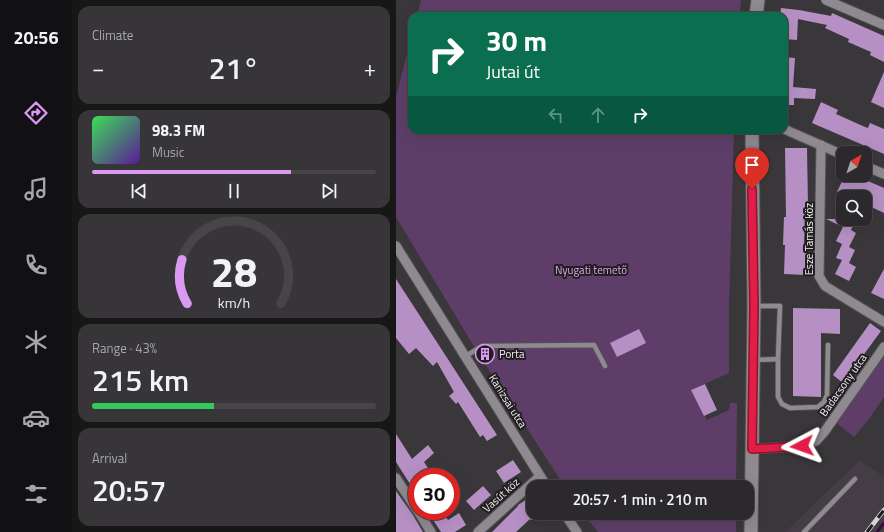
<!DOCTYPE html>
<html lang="en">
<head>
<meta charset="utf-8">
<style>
  :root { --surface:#2b292c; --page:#373538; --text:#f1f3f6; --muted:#a6a6a9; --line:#474548; --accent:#dc99f4 }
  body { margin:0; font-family:"Titillium Web",sans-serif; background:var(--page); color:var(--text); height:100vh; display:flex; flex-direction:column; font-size:15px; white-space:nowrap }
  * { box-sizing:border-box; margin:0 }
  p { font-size:13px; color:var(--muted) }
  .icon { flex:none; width:22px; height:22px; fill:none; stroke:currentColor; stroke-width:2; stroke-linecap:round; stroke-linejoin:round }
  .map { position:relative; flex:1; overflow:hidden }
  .sheet { display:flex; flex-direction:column; gap:6px; padding:6px; background:#181718; width:324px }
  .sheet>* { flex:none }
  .banner { position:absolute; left:12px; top:12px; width:380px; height:122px; border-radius:12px; box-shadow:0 4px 16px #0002,0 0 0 1px var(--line); background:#0b6e4f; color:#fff; overflow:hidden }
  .needle { width:26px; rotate:39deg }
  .fabs { position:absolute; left:440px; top:146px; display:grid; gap:8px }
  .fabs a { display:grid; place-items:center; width:36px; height:36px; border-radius:8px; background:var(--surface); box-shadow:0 4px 16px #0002,0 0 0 1px var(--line); font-size:20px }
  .speed { position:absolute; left:12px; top:468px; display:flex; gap:8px; font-size:20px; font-weight:700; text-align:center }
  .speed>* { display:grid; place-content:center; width:52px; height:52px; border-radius:50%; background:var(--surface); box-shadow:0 4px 16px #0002,0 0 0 1px var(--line); line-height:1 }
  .speed .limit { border:6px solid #d22; background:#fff; color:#111 }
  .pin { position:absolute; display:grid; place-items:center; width:34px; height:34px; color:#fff; margin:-41px -17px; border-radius:50% 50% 50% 0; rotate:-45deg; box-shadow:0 0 4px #0007 }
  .pin .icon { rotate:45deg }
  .me { position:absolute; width:44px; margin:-22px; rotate:266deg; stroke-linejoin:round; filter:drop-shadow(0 0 3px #0008) }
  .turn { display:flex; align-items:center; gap:14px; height:84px; padding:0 12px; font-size:18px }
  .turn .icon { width:52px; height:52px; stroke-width:2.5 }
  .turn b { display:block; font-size:28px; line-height:34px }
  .lanes { display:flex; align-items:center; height:38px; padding:0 12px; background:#0003; justify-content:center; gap:20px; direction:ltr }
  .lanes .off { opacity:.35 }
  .big { font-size:30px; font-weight:600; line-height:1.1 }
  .sheet .widget { flex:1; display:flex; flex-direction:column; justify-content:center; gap:6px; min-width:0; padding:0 14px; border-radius:12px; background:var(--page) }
  .sheet .dial { align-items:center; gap:0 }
  .dial svg { height:104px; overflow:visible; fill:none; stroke:var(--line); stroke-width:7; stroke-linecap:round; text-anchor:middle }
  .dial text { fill:var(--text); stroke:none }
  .song { display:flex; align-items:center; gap:12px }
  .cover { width:48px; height:48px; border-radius:6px; background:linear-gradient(135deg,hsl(130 70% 55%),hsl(270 70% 35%)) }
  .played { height:4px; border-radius:2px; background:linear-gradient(90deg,var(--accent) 70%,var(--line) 70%) }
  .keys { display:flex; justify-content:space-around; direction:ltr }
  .heat { display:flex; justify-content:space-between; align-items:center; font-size:22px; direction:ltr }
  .charge { height:6px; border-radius:3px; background:linear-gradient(90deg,#34c759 43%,var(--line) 0) }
  .trip { position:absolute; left:130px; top:480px; width:228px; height:40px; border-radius:12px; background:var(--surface); box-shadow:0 4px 16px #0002,0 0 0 1px var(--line); font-weight:600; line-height:40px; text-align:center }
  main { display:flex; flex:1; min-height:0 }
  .tab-bar { display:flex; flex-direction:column; width:72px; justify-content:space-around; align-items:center; background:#111012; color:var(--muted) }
  .tab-bar .icon { width:28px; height:28px }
  .tab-bar .on { color:var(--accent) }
  .tab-bar b { font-size:18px; color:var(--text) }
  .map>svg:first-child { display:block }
  .built { fill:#443d46 }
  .green { fill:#5e3e69 }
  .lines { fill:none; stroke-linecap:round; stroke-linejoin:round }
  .stream { stroke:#32103c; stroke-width:3 }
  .building { fill:#b690c4 }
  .lane-casing { stroke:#575458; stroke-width:6 }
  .street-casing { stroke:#575458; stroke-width:11 }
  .secondary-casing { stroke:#575458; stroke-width:15 }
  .lane { stroke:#8e8a8f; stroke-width:4.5 }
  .street { stroke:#8e8a8f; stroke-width:9 }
  .secondary { stroke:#8e8a8f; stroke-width:13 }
  .rail-casing { stroke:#d6d4d7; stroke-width:4.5 }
  .rail { stroke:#201e20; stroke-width:3; stroke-dasharray:9; stroke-linecap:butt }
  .route-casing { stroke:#92132f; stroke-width:10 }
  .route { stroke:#e11d48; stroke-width:7 }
  .labels { text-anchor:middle; stroke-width:4; stroke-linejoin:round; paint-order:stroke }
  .street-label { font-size:11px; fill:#f1eff2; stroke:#201e20 }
  .park-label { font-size:11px; fill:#dea8f1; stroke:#201e20 }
  .poi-label { font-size:11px; fill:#f1eff2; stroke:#201e20; text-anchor:start }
</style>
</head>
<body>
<main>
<nav class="tab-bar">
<b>20:56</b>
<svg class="icon on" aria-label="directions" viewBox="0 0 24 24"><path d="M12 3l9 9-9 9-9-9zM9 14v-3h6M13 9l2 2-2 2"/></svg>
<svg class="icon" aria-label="music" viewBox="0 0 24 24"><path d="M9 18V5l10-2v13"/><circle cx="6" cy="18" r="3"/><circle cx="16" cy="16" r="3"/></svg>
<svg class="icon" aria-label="phone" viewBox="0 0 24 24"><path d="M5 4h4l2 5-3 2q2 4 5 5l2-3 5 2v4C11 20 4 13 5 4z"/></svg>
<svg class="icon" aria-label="climate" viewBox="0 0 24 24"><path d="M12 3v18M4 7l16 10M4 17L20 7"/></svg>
<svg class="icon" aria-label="car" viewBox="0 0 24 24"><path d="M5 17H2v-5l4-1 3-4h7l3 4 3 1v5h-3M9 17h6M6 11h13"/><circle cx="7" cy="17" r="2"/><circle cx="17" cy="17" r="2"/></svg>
<svg class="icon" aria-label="filters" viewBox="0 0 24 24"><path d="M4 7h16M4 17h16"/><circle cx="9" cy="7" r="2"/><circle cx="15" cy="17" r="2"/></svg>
</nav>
<section class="sheet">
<div class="widget"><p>Climate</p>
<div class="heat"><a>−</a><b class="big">21°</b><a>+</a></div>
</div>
<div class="widget">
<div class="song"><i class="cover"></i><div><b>98.3 FM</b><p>Music</p></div></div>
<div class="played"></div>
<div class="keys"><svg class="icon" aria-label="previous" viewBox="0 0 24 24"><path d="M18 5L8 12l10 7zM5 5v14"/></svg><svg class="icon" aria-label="pause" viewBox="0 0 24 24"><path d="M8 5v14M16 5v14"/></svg><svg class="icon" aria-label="next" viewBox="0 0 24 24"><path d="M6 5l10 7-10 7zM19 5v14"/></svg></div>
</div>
<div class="widget dial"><svg viewBox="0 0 100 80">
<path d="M14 69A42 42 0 1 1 86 69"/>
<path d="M14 69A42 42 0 0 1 10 35" stroke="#dc99f4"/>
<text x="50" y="56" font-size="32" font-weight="700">28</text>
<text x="50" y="72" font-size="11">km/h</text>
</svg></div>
<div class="widget"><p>Range · 43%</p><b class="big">215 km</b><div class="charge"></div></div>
<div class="widget"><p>Arrival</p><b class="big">20:57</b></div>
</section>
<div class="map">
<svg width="488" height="532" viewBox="0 0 488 532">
  <rect width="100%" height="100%" fill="#39373a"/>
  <polygon class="built" points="464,460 488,477 488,532 389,532"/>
  <g class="green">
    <polygon points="25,0 345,0 344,16 21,16"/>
    <polygon points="16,34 16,130 338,130 333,305 333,373 295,390 311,420 333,410 334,403 341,403 340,487 169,487 82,353 0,217 0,97"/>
    <polygon points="488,347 488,397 473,419 458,437 437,420"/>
    <polygon points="186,513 340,513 340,532 202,532"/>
  </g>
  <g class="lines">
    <polyline class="stream" points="481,532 488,523"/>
  </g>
  <g class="building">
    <polygon points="385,8 403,10 435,16 436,13 488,36 488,62 474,55 475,52 452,42 453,39 429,28 431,25 402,19 401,40 388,39 388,16 384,16"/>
    <polygon points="388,57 399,58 397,87 420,89 419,99 398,98 398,105 388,105"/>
    <polygon points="488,72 488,108 475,102"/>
    <polygon points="425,102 442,110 440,114 469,127 472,128 474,123 488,129 488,154 416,123"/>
    <polygon points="389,148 411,148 412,206 409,206 408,246 411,246 410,275 388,274 389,245 387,245 388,217 390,217"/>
    <polygon points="449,175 458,175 488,188 488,213 469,204 469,197 453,197 441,192"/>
    <polygon points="430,219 460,219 455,230 460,233 453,247 459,250 453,263 460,267 453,281 439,274 446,260 440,258 446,244 450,246 440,241 447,227"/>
    <polygon points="488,269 488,299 475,293"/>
    <polygon points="0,279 101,435 91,441 87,435 84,437 62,402 60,404 53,396 58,392 41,362 37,366 20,348 13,354 0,338"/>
    <polygon points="397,308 444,309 444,334 425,333 425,397 397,396"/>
    <polygon points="474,323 485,331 447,383 437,375"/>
    <polygon points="243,329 250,343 221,357 214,343"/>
    <polygon points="309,384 321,410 308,416 295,390"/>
    <polygon points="0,434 16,459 32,445 38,453 28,462 38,477 21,477 21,495 0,462"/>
    <polygon points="117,460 125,472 108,483 100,471"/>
    <polygon points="87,486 95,495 78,510 70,501"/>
    <polygon points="0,491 17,515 27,532 0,532"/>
    <polygon points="137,495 137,513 140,513 142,516 135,520 134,519 120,532 96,532 122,506 122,505"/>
    <polygon points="31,511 46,511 52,520 63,513 70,525 59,532 45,532"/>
  </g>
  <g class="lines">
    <defs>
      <g id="lane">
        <polyline points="70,356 86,346 198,345 209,366"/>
        <polyline points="382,359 382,397 386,404 394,408 422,407 428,402 431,395 432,345"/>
        <polyline points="359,360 382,359 384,306 360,306"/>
        <polyline points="408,532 459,479"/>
      </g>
      <g id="street">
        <polyline points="430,0 488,25"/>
        <polyline points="388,129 447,155"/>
        <polyline points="425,145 423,276 429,286 488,322"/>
        <polyline points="469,166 488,174"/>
        <polyline points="0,246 151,487"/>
        <polyline points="356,449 406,446 420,441 429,431 488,347"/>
        <polyline points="0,478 21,510"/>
        <polyline points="22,511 35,532"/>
        <polyline points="168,513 181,532"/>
        <polyline points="82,532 144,476"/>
      </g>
      <g id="secondary">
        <polyline points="360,16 362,0"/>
        <polyline points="355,532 358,306 356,130"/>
      </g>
    </defs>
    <use href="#lane" class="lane-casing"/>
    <use href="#street" class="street-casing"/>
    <use href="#secondary" class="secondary-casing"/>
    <use href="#lane" class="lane"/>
    <use href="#street" class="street"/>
    <use href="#secondary" class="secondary"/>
    <defs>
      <polyline id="rail" points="471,532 488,510"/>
    </defs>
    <use href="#rail" class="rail-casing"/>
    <use href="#rail" class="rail"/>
  </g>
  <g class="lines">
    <defs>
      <polyline id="route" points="356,189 358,306 356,449 406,446"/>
    </defs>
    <use href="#route" class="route-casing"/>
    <use href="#route" class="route"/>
  </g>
  <defs>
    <symbol id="building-ring" viewBox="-11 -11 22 22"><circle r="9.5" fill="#201e20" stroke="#dc99f4" stroke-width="1.5"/><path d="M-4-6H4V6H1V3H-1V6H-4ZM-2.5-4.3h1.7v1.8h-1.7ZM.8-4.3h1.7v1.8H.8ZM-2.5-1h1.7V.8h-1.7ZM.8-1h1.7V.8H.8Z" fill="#dc99f4"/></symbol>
  </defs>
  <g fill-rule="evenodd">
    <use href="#building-ring" x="78" y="343" width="22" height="22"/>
  </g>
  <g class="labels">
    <g class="street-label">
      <text transform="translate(413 239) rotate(-90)" y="4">Esze Tamás köz</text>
      <text transform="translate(447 385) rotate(-55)" y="4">Badacsony utca</text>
      <text transform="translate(112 401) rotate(58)" y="4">Kanizsai utca</text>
      <text transform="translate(105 495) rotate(-42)" y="4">Vasút köz</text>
    </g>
    <g class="park-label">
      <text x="195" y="274">Nyugati temető</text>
    </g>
    <g class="poi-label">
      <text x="103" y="358">Porta</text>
    </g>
  </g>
</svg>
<div class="fabs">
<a><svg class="needle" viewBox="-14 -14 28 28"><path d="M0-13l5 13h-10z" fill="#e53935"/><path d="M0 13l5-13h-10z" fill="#a6a6a9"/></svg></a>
<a><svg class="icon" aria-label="search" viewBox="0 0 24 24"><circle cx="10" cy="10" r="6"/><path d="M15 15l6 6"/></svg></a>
</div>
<div class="speed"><div class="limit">30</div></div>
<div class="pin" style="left:356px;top:189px;background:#d93025"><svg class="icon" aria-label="arrive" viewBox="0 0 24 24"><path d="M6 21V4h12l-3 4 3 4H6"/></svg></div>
<svg class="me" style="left:406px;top:446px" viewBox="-20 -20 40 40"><path d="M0-17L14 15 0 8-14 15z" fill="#e11d48" stroke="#fff" stroke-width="4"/></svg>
<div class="trip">20:57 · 1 min · 210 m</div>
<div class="banner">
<div class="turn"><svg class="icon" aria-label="right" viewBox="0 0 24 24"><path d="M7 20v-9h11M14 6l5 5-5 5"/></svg><div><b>30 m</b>Jutai út</div></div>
<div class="lanes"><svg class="icon off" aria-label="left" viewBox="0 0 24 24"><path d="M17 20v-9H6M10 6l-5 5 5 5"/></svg><svg class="icon off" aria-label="ahead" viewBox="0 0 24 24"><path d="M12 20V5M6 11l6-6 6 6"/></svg><svg class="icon" aria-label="right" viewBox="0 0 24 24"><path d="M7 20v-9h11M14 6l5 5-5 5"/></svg></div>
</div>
</div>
</main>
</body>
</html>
